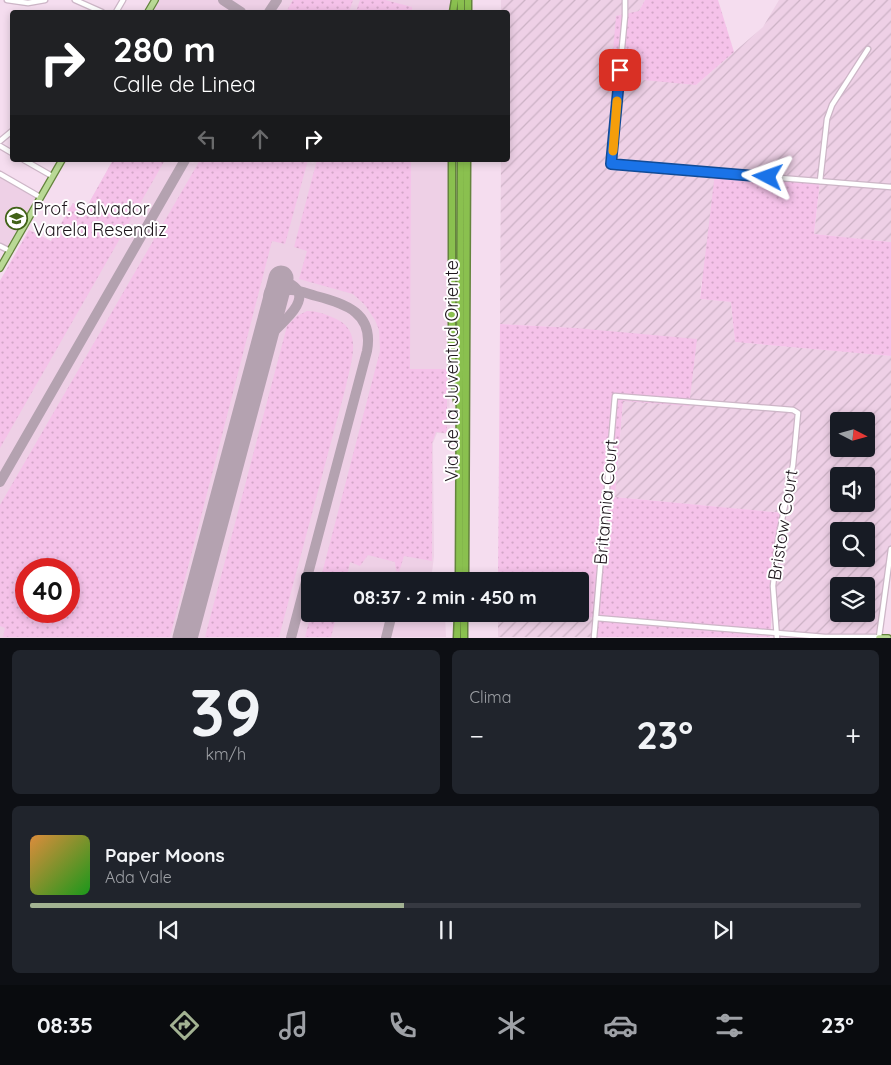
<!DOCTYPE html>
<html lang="es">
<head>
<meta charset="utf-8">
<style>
  :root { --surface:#171b24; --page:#20242c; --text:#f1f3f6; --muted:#9ea1a6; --line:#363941; --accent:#a2b292 }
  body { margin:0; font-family:Quicksand,sans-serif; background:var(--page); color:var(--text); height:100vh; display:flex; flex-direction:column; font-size:19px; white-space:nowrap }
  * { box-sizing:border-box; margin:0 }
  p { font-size:16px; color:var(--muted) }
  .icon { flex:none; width:28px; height:28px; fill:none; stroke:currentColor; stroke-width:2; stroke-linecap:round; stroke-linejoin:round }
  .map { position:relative; height:638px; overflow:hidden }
  .details { display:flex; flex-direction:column; gap:12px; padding:12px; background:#0d0f14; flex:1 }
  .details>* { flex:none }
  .hud { position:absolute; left:10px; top:10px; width:500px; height:152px; border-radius:5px; box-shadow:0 2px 8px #0003; background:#202124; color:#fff; overflow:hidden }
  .needle { width:32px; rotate:96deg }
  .controls { position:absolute; left:830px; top:412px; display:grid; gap:10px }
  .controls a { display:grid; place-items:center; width:45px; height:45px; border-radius:5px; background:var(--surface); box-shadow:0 2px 8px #0003; font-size:25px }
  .speed { position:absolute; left:15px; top:558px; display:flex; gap:10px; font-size:25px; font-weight:700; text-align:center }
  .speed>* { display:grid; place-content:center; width:65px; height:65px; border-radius:50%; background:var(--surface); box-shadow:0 2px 8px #0003; line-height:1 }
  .speed .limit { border:8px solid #d22; background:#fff; color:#111 }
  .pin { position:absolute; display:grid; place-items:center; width:42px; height:42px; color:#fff; margin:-21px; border-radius:10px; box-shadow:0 2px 8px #0006 }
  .me { position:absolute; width:55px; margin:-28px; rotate:274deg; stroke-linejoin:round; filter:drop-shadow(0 0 4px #0008) }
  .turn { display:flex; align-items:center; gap:18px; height:105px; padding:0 20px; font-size:22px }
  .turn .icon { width:65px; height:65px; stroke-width:2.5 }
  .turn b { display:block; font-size:35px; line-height:42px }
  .lanes { display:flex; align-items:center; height:48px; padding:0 20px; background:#0003; justify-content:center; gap:25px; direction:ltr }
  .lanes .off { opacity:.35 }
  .big { font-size:38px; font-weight:700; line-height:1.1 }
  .details .tile { flex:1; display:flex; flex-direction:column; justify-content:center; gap:8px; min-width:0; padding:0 18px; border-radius:8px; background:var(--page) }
  .details .dial { align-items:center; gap:0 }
  .dial b { font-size:65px; line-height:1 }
  .song { display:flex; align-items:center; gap:15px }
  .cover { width:60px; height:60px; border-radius:8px; background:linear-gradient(135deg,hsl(30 70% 55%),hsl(120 70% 35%)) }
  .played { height:5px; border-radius:2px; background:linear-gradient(90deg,var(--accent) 45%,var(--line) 45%) }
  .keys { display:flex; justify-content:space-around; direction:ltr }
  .heat { display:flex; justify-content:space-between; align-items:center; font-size:28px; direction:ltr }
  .details .tiles { flex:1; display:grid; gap:12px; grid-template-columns:1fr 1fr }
  .tile:last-child { grid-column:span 2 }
  .trip { position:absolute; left:301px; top:572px; width:288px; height:50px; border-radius:5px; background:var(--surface); box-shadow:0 2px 8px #0003; font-weight:700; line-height:50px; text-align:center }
  .menu { display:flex; height:80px; justify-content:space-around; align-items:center; background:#090b0e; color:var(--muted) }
  .menu .icon { width:35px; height:35px }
  .menu .current { color:var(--accent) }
  .menu b { font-size:22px; color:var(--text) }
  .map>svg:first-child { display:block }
  .built { fill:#eed0e6; fill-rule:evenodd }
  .industrial { fill:url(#industrial-furrows); fill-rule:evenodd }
  .grass { fill:url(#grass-dots); fill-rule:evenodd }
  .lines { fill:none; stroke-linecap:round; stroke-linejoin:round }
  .taxiway { stroke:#b4a2b0; stroke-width:10 }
  .runway { stroke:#b4a2b0; stroke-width:25 }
  .minor-casing { stroke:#cdb6c7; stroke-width:7 }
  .major-casing { stroke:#64843d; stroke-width:8 }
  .highway-casing { stroke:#64843d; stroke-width:9 }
  .minor { stroke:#fff; stroke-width:4.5 }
  .major { stroke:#b9d995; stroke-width:5.5 }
  .highway { stroke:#8ac04f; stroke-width:6 }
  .route-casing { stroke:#114b97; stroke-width:12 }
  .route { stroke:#1a73e8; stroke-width:9 }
  .slow { stroke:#f59e0b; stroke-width:9 }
  .labels { text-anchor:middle; stroke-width:4; stroke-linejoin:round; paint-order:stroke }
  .poi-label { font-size:18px; fill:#1e161c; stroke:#fff; text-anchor:start }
  .street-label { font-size:18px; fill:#1e161c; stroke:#fff }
</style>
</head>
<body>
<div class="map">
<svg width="891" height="638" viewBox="0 0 891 638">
  <defs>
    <pattern id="industrial-furrows" width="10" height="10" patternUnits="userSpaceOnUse" patternTransform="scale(1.25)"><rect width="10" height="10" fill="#eed0e6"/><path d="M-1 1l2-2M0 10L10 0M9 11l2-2" fill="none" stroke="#ccb2c5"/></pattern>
    <pattern id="grass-dots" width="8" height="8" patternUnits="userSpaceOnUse" patternTransform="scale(1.25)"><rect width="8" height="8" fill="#f5c2e9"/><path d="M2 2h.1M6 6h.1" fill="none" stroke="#d2a6c7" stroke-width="1.8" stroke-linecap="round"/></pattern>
  </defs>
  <rect width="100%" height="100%" fill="#f5ddef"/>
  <g class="built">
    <polygon points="159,0 452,0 451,12 152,12"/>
    <path d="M113,160H450L448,309L450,434L437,433L433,443L434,556L431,581H310V614H445L446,637L0,638V281L29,230L51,241L73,203L85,210ZM26,569H69V611H26Z"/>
    <polygon points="0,178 36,198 7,247 0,242"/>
  </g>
  <g class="industrial">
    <path d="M501,0H645L639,11L696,85L763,27L779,0H891V242L814,234L820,182L701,283L700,299L731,302L735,342L891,356V549L879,637H777L773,600L783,513L615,497L623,401L575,328L500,324L501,160H508V12H501ZM839,421H866V449H839ZM839,476H866V504H839ZM839,531H866V559H839ZM839,586H866V614H839Z"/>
    <polygon points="498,614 542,614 596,618 594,637 498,637"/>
  </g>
  <g class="grass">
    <polygon points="293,0 353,0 349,12 286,12"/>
    <polygon points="360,0 385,0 412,7 412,12 356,12"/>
    <polygon points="645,0 718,0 734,52 696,85 611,77 616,16 639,11"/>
    <polygon points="113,160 165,160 0,448 0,281 29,230 51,241 73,203 85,210"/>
    <path d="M200,160H308L285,244L272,241L170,637H3L5,628L0,626V505ZM26,569H69V611H26Z"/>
    <polygon points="317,160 411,160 410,369 447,369 447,433 436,432 432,443 432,561 404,556 399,572 396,571 395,562 368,555 360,566 350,562 346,581 320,581 380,351 379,330 375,320 365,305 353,294 299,279 307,251 294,247"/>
    <polygon points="715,173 820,181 814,234 891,242 891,356 735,342 731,302 700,299"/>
    <path d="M307,311C317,311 325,314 334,318C364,330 351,361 346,386L279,637H205L287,326L297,316Z"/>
    <polygon points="500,324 575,328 697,339 689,406 623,401 615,497 784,513 773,600 770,637 594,637 596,618 552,614 580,614 580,581 498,581"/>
    <polygon points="311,614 337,614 331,637 305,637"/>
  </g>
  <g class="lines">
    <g class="taxiway">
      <polyline points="223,0 241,12"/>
      <polyline points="269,12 277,0"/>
      <path d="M275,301C278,296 282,291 289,290C298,289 308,294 316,296C346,304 374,313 367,351L291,638"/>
      <path d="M262,348C264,344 265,341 268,338C277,326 315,300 292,285C287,283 282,282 277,284C261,292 272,307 270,319"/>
      <polyline points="0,482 185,160"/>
      <polyline points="386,638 392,614"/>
    </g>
    <polyline class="runway" points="185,638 281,278"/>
    <defs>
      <g id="minor">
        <polyline points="7,0 28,3 45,0"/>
        <polyline points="75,0 102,12"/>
        <polyline points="625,0 625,16 611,164 891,187"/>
        <polyline points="116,12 123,0"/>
        <polyline points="0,141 12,131"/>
        <polyline points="0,146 12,153"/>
        <polyline points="24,160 52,176"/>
        <polyline points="0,174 40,197"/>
        <polyline points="820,181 827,119 832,105 868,49"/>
        <polyline points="0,246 10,251"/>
        <polyline points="596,618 825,637 879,637 891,549"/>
        <polyline points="594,638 615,396 793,410 798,413 793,465 778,540 773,586 777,638"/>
      </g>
      <g id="major">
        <polyline points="148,12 155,0"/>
        <polyline points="0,268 62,160"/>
        <polyline points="879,638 888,638"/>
      </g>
      <g id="highway">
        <polyline points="461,0 461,12"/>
        <polyline points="453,12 455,0"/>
        <polyline points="468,12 468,0"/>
        <polyline points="452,160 452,364 457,401"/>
        <polyline points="459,581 461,160"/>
        <polyline points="465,581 467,160"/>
        <polyline points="457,638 458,614"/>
        <polyline points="464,638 464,614"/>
      </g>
    </defs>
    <use href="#minor" class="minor-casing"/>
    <use href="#major" class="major-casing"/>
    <use href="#highway" class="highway-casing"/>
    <use href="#minor" class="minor"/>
    <use href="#major" class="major"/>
    <use href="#highway" class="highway"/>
  </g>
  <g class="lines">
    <defs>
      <polyline id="route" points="620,70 611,164 768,177"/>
    </defs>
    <use href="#route" class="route-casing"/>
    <use href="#route" class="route"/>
    <polyline class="slow" points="613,151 617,101"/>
  </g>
  <defs>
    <symbol id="school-ring" viewBox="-11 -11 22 22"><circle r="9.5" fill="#fff" stroke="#416218" stroke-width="1.5"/><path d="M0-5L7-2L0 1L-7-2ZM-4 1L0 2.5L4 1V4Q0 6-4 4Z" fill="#416218"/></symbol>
  </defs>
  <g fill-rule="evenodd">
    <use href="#school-ring" x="4" y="206" width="25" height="25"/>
  </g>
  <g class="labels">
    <g class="poi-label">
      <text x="33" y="215">Prof. Salvador<tspan x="33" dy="21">Varela Resendiz</tspan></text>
    </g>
    <g class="street-label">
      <text transform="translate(452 371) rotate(-90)" y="6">Via de la Juventud Oriente</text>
      <text transform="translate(606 502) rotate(-85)" y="6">Britannia Court</text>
      <text transform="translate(783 525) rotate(-81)" y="6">Bristow Court</text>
    </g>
  </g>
</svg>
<div class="controls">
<a><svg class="needle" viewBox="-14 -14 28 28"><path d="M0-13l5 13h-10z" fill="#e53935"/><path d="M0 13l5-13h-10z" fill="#9ea1a6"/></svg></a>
<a><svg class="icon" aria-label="sound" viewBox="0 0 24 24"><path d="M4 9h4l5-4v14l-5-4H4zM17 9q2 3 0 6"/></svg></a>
<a><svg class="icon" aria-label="search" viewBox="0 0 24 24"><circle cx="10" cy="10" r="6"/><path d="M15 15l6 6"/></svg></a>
<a><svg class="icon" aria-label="layers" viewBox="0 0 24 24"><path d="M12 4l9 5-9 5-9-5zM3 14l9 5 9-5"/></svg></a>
</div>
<div class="speed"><div class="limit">40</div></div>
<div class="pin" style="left:620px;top:70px;background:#d93025"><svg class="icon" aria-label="arrive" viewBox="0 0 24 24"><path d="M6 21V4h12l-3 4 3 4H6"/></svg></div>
<svg class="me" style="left:768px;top:177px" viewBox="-20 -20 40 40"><path d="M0-17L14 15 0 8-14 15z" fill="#1a73e8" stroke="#fff" stroke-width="4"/></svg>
<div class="trip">08:37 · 2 min · 450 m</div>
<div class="hud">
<div class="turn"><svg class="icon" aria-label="right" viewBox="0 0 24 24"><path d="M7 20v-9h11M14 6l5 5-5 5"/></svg><div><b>280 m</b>Calle de Linea</div></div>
<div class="lanes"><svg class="icon off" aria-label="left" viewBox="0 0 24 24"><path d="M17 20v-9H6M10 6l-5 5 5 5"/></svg><svg class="icon off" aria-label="ahead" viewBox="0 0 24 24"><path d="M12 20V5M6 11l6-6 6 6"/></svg><svg class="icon" aria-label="right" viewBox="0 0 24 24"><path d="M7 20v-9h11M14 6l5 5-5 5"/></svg></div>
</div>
</div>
<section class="details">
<div class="tiles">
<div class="tile dial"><b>39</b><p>km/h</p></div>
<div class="tile"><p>Clima</p>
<div class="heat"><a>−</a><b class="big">23°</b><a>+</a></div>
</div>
<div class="tile">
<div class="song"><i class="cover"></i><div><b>Paper Moons</b><p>Ada Vale</p></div></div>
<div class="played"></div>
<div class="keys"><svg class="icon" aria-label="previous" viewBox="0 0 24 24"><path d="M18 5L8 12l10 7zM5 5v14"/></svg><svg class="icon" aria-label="pause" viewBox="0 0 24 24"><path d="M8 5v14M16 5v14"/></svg><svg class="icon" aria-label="next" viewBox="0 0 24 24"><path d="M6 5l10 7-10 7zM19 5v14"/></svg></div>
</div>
</div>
</section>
<nav class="menu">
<b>08:35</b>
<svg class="icon current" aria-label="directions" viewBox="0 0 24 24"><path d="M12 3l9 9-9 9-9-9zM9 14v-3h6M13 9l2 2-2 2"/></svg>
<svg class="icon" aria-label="music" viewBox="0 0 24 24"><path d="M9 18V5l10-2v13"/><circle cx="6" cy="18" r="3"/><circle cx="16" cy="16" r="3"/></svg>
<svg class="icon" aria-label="phone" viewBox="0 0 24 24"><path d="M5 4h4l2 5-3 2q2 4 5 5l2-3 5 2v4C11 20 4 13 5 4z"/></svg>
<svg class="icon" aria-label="climate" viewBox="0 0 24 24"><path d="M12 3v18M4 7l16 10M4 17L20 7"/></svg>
<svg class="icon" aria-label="car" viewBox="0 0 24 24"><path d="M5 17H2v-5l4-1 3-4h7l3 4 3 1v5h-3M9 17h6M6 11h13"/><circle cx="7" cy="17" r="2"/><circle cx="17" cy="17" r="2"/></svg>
<svg class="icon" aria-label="filters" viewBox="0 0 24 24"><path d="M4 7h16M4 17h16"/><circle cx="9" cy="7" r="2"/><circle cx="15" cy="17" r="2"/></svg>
<b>23°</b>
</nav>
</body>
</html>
